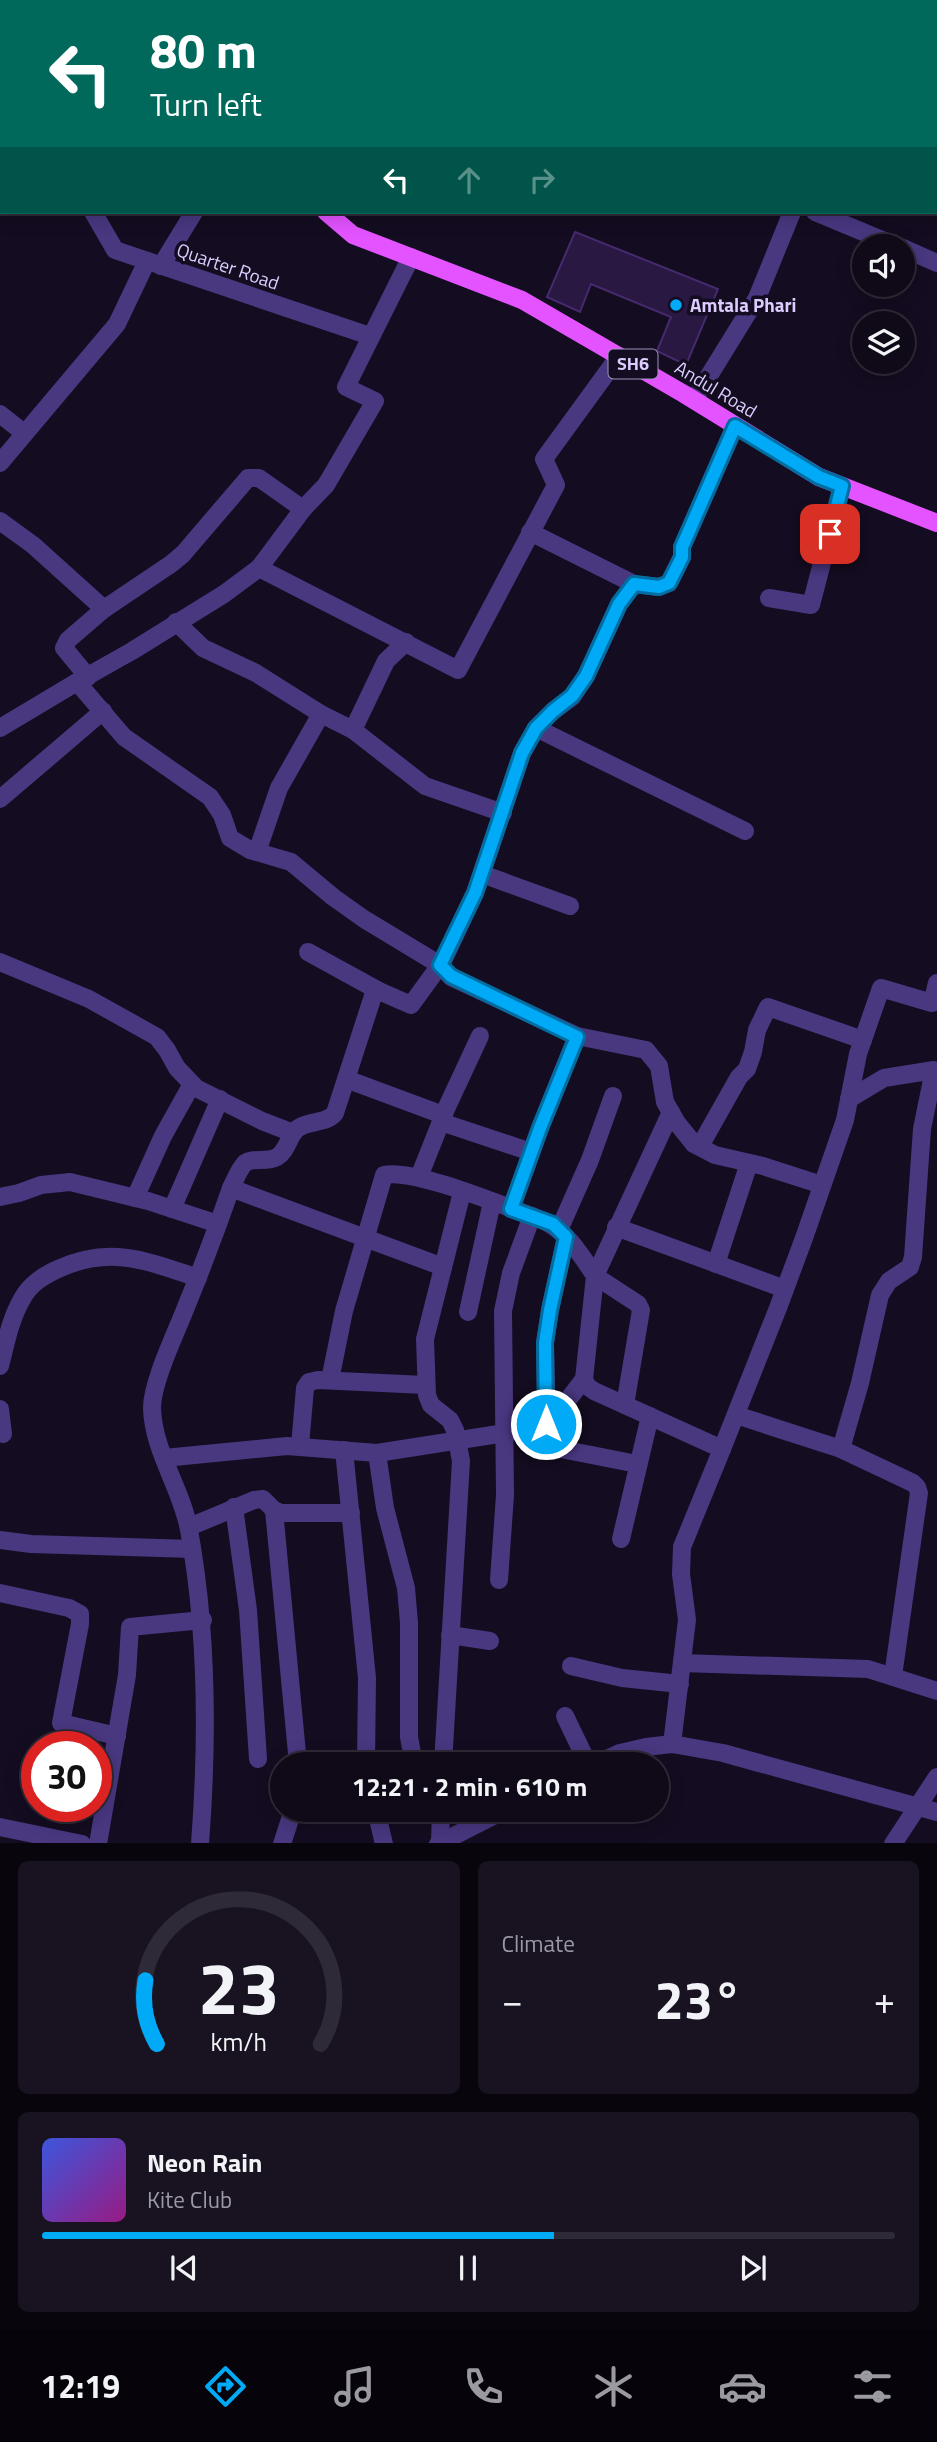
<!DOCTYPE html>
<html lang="en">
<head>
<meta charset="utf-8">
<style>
  :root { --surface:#0f0918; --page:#181221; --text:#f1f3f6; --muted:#9b9aa2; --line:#2f2a37; --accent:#00aaf7 }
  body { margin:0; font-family:"Titillium Web",sans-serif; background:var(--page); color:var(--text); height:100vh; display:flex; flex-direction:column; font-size:26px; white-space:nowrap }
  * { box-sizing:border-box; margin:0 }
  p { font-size:23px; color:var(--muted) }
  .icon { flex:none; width:38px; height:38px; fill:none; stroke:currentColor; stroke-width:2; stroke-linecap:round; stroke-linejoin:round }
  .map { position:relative; height:1843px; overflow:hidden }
  .drawer { display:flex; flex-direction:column; gap:18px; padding:18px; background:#08050d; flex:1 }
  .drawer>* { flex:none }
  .hud { position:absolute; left:0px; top:0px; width:938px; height:214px; box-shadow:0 4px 18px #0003,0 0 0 2px var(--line); background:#00695c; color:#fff; overflow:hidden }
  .buttons { position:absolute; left:852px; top:234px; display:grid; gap:14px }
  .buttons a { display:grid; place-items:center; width:63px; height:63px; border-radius:50%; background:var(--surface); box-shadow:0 4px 18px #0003,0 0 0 2px var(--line); font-size:35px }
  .speed { position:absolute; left:21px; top:1731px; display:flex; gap:14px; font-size:35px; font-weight:700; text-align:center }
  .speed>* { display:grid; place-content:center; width:91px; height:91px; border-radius:50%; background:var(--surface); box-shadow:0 4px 18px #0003,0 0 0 2px var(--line); line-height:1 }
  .speed .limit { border:10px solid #d22; background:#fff; color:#111 }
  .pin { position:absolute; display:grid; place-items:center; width:60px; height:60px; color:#fff; margin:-30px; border-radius:14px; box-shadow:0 4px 10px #0006 }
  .me { position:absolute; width:77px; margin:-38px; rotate:0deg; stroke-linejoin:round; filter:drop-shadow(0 0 5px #0008) }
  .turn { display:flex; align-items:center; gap:24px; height:147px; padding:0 35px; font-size:32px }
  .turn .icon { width:91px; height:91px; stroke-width:2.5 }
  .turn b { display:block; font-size:49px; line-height:60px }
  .lanes { display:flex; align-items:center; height:66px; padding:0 35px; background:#0003; justify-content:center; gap:35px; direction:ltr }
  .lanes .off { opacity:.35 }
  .big { font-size:52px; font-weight:700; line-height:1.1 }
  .drawer .card { flex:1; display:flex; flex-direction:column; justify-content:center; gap:10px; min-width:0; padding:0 24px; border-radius:10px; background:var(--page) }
  .drawer .dial { align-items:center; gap:0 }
  .dial svg { height:182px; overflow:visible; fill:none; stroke:var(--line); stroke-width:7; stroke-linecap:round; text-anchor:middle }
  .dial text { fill:var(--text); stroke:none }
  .song { display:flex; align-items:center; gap:21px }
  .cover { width:84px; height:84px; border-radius:10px; background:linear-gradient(135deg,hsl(230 70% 55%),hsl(310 70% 35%)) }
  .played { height:7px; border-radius:4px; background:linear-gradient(90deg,var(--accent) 60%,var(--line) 60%) }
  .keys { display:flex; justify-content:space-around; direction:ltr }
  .heat { display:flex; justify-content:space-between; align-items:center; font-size:38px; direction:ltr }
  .drawer .tiles { flex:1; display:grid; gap:18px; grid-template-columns:1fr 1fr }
  .card:last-child { grid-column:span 2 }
  .trip { position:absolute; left:270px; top:1752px; width:399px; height:70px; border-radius:35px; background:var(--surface); box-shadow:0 4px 18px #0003,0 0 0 2px var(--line); font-weight:700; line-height:70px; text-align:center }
  .tabs { display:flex; height:112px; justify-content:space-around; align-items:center; background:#06040a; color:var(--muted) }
  .tabs .icon { width:49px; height:49px }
  .tabs .active { color:var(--accent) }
  .tabs b { font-size:32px; color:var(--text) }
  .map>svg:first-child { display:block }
  .building { fill:#291842; stroke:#462a6e; stroke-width:2 }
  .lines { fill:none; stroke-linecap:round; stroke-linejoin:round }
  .minor { stroke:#493780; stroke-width:18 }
  .major { stroke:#e353ff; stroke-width:18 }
  .route-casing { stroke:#006ea1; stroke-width:18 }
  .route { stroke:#00aaf7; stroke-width:12 }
  .poi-dot { fill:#00aaf7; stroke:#140c20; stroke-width:2.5 }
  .labels { text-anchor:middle; stroke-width:7; stroke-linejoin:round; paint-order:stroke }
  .shield { fill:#140c20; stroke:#a092bc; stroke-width:2 }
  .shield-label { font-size:18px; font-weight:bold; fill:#dcccff }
  .street-label { font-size:19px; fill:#dcccff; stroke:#140c20 }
  .poi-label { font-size:19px; font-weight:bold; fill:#dcccff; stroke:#140c20; text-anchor:start }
</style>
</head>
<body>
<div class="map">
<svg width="937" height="1844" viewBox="0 0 937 1844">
  <rect width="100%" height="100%" fill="#140c20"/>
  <polygon class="building" points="575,232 718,289 686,365 657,351 671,317 591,284 580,312 547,297"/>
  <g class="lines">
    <g class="minor">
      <polyline points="26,2 27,0"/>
      <polyline points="880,2 881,0"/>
      <polyline points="0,80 2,82"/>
      <polyline points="93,212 115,250 370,336"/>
      <polyline points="815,212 899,247"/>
      <polyline points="903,248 937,263"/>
      <polyline points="411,257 346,387 375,401 326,485 303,509 259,568 458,670 556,485 544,459 619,356"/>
      <polyline points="161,266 194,212"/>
      <polyline points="694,400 757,298 792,212"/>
      <polyline points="0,414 24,433"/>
      <polyline points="0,463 117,324 147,261"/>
      <polyline points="0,521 33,545 104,609 68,640 64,648 88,677"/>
      <polyline points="530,532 634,584"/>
      <polyline points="259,568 224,594 132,651 77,682 124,737 210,797 222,815 230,838 250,850 291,862 333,897 364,919 440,965 451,977 577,1036 646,1050 659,1066 665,1102 677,1123 694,1144 715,1155 763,1166 822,1185"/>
      <polyline points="769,598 811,605 842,486"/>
      <polyline points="104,609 171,564 183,554 248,478 259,478 303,509"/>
      <polyline points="176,622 203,648 256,673 321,714 279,788 257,852"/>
      <polyline points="321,714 353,730 386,661 406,642"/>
      <polyline points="0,728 77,682"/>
      <polyline points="536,728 745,831"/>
      <polyline points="353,730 425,786 503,813"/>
      <polyline points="0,799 103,711"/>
      <polyline points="482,874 570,906"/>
      <polyline points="308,952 379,991"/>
      <polyline points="0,962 89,999 157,1037 167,1050 177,1068 196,1088 262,1121 293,1133"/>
      <polyline points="346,1079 443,1115"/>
      <polyline points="441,1122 531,1152"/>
      <polyline points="694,1144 704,1139 739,1077 747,1069 753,1052 757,1030 768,1007 863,1040"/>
      <polyline points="419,1177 446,1109 480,1036"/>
      <polyline points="231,1188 443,1267"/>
      <polyline points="0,1197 19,1193 41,1185 70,1182 148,1201 218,1224"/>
      <polyline points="135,1198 163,1136 192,1084"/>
      <polyline points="172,1209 220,1099"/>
      <polyline points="511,1209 540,1128 577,1036"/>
      <polyline points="616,1227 785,1289"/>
      <polyline points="559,1230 590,1160 613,1096"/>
      <polyline points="566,1237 550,1310 545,1343 547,1434 549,1442 553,1447 561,1449 637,1464"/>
      <polyline points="716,1264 749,1163"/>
      <polyline points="468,1312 492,1202"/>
      <path d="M0,1366C6,1343 10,1320 22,1299C30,1284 43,1276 58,1269C111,1245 147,1261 198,1278"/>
      <path d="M330,1380L344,1311L384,1175C415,1168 508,1208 542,1220C567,1231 581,1255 595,1276L584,1379L587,1386L594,1391L722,1449L682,1547L681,1574L687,1620L672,1744"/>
      <polyline points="625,1405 641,1310 638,1304 595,1276 671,1112"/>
      <polyline points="0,1409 3,1434"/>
      <polyline points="736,1415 841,1449 913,1483 917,1487 919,1493 893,1676"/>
      <polyline points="300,1446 305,1388 309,1382 318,1380 425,1385"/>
      <polyline points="722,1449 778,1308 804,1238 845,1120 858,1054 881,988 932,1003 937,983"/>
      <polyline points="841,1449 860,1383 880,1295 889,1281 910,1267 913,1257 922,1129 934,1070 884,1078 849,1099"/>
      <polyline points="344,1450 367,1678 366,1764"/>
      <polyline points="377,1453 385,1508 406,1588 409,1623 409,1737 414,1764"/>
      <polyline points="164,1458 287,1446 377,1453 505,1433 546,1424 554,1418 584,1379"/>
      <polyline points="234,1507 248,1610 258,1759"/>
      <polyline points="274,1510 298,1764"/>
      <polyline points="189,1527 254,1500 263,1499 274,1510 281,1513 351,1513"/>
      <polyline points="621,1539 650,1416"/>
      <polyline points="0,1540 31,1544 192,1549"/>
      <polyline points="499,1580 505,1495 503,1311 511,1273 532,1216"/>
      <polyline points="0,1593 69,1608 80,1614 80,1624 61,1723 117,1736"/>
      <polyline points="450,1635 490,1641"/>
      <polyline points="682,1663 868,1669 937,1691"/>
      <polyline points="571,1666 622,1678 680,1684"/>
      <polyline points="565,1716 588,1764"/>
      <polyline points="443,1764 461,1461 455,1430 450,1420 431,1405 427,1395 425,1339 462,1192"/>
      <polyline points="596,1764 620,1753 646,1747 672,1744 723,1753 937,1812"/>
      <polyline points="376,1810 384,1844"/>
      <polyline points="0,1827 82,1844"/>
      <polyline points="440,1842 441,1810"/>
      <polyline points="98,1844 127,1675 130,1627 203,1620"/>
      <path d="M200,1844C208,1739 208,1634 189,1530C182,1489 153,1451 152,1408C152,1382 176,1333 186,1307C202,1268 217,1228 231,1188C235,1180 239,1169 245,1163C253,1157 267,1163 277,1157C289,1150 288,1133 300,1127C312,1120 326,1124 335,1113L373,996L379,991L411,1005L443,961L475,893L522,753L536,728L553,711L572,697L586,676L619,604L634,584L659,587L669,583L682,557V547L735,426"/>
      <polyline points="282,1844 293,1810"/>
      <polyline points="438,1844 505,1810"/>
      <polyline points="893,1844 937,1777"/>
    </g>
    <g class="major">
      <polyline points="165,2 167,0"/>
      <polyline points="0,22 2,22"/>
      <polyline points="326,212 353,235 522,300 684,394 819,477 937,523"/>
    </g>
  </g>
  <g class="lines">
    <defs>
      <polyline id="route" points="546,1424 545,1343 550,1310 566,1237 553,1224 511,1209 540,1128 577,1037 451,976 440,965 475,893 522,753 536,728 553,711 572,696 586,676 619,604 634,584 659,587 669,583 682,557 682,547 735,426 819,477 842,486 830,534"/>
    </defs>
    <use href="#route" class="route-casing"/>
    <use href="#route" class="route"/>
  </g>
  <circle class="poi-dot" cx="676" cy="305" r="7"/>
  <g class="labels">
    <rect class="shield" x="608.5" y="349.5" width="49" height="29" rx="5"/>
    <g class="shield-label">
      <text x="633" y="370">SH6</text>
    </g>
    <g class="street-label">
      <text transform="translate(228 266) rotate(19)" y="7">Quarter Road</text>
      <text transform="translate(716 389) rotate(31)" y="7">Andul Road</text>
    </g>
    <g class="poi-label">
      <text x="690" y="312">Amtala Phari</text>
    </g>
  </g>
</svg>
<div class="buttons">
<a><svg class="icon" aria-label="sound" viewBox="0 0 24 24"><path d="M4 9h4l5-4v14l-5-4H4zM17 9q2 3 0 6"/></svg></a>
<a><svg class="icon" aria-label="layers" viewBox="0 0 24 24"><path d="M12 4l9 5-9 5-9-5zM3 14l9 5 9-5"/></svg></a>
</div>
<div class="speed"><div class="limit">30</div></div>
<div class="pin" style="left:830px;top:534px;background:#d93025"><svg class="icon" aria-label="arrive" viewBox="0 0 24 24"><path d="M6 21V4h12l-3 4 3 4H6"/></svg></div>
<svg class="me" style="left:546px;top:1424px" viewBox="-20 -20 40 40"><circle r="17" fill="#00aaf7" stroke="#fff" stroke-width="3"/><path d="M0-11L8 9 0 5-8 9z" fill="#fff"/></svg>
<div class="trip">12:21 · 2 min · 610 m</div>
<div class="hud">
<div class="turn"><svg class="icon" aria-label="left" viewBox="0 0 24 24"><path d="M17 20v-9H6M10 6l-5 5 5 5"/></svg><div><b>80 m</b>Turn left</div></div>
<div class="lanes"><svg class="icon" aria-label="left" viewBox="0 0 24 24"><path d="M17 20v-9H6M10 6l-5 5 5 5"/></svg><svg class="icon off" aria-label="ahead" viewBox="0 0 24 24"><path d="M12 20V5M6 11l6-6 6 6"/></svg><svg class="icon off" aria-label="right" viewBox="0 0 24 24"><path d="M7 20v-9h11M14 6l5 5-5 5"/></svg></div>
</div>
</div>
<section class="drawer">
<div class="tiles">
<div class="card dial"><svg viewBox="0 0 100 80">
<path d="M14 69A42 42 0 1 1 86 69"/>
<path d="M14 69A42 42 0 0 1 9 41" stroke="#00aaf7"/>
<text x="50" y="56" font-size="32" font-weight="700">23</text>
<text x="50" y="72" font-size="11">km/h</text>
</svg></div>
<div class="card"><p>Climate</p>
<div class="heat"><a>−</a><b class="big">23°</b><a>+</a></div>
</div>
<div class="card">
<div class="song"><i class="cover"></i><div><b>Neon Rain</b><p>Kite Club</p></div></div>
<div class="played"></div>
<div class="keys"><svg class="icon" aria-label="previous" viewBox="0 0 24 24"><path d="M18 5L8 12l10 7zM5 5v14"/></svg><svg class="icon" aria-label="pause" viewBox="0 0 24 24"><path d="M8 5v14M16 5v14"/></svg><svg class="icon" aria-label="next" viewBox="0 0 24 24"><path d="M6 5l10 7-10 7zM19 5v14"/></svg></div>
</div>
</div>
</section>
<nav class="tabs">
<b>12:19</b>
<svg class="icon active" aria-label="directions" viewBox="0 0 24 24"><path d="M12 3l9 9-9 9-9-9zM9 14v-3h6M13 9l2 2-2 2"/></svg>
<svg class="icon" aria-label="music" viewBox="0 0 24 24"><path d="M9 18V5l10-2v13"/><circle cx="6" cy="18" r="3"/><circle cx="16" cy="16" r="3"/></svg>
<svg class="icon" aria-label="phone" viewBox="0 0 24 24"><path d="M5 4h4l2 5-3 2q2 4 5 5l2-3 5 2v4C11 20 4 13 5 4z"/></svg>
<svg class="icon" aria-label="climate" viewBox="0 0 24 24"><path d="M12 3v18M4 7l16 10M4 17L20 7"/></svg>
<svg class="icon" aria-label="car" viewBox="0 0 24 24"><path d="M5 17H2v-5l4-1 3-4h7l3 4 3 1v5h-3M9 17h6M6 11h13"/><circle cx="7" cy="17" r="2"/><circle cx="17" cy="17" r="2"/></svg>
<svg class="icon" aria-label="filters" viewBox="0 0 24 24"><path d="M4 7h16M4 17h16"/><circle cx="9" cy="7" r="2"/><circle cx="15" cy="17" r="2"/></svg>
</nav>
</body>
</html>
